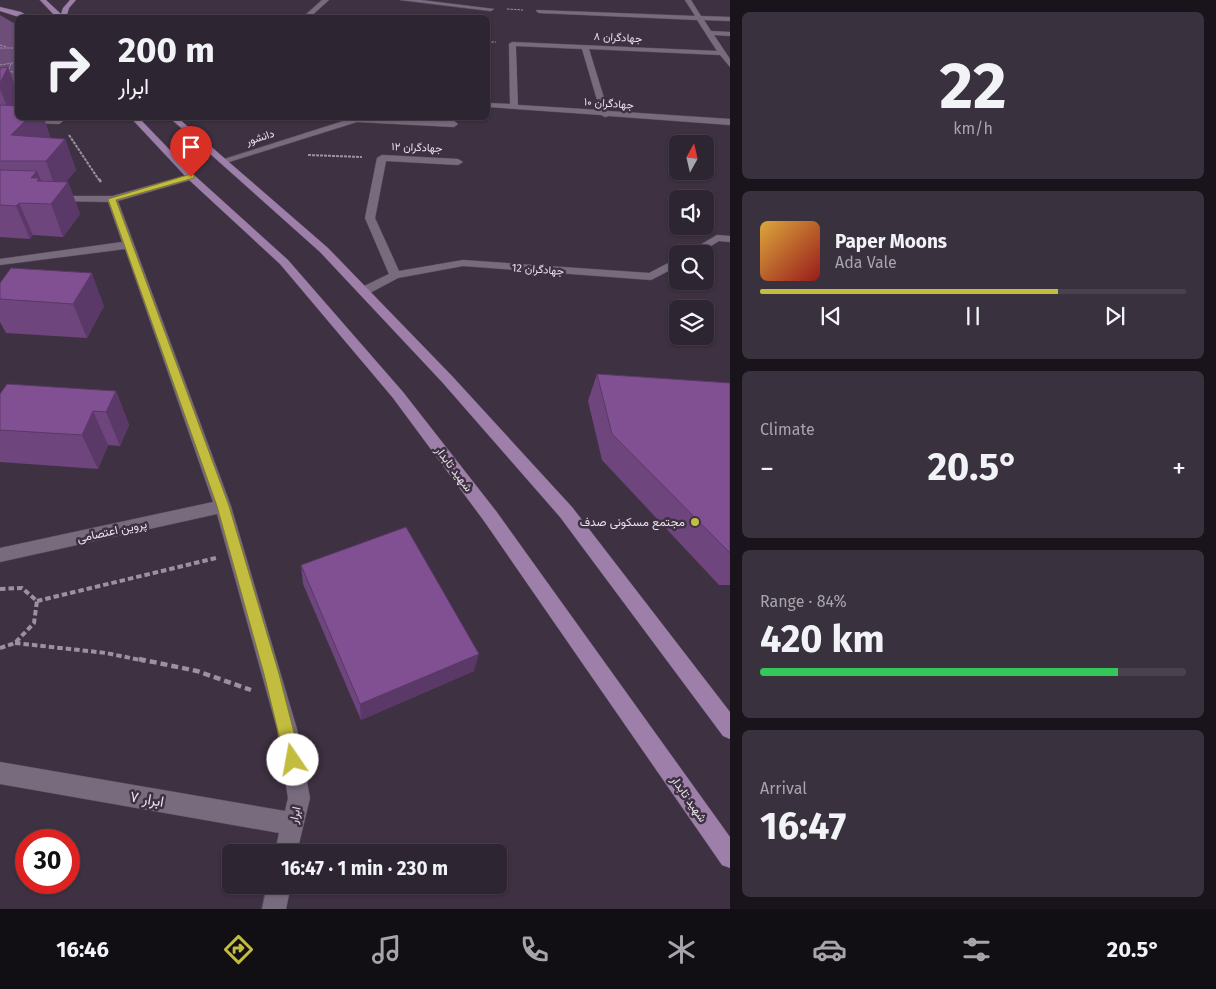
<!DOCTYPE html>
<html lang="en">
<head>
<meta charset="utf-8">
<style>
  :root { --surface:#2e2532; --page:#3a313e; --text:#f1f3f6; --muted:#a7a5ac; --line:#49424d; --accent:#c3bd3f }
  body { margin:0; font-family:"Fira Sans",Vazirmatn,sans-serif; background:var(--page); color:var(--text); height:100vh; display:flex; flex-direction:column; font-size:19px; white-space:nowrap }
  * { box-sizing:border-box; margin:0 }
  p { font-size:16px; color:var(--muted) }
  .icon { flex:none; width:28px; height:28px; fill:none; stroke:currentColor; stroke-width:2; stroke-linecap:round; stroke-linejoin:round }
  .map { position:relative; flex:1; overflow:hidden }
  .details { display:flex; flex-direction:column; gap:12px; padding:12px; background:#19141c; width:486px }
  .details>* { flex:none }
  .guide { position:absolute; left:15px; top:15px; width:475px; height:105px; border-radius:8px; box-shadow:0 1px 4px #0004,0 0 0 1px var(--line); background:#2e2532; color:var(--text); overflow:hidden }
  .needle { width:32px; rotate:8deg }
  .fabs { position:absolute; left:669px; top:135px; display:grid; gap:10px }
  .fabs a { display:grid; place-items:center; width:45px; height:45px; border-radius:8px; background:var(--surface); box-shadow:0 1px 4px #0004,0 0 0 1px var(--line); font-size:25px }
  .speed { position:absolute; left:15px; top:829px; display:flex; gap:10px; font-size:25px; font-weight:700; text-align:center }
  .speed>* { display:grid; place-content:center; width:65px; height:65px; border-radius:50%; background:var(--surface); box-shadow:0 1px 4px #0004,0 0 0 1px var(--line); line-height:1 }
  .speed .limit { border:8px solid #d22; background:#fff; color:#111 }
  .pin { position:absolute; display:grid; place-items:center; width:42px; height:42px; color:#fff; margin:-51px -21px; border-radius:50% 50% 50% 0; rotate:-45deg; box-shadow:0 0 5px #0007 }
  .pin .icon { rotate:45deg }
  .me { position:absolute; width:55px; margin:-28px; rotate:348deg; stroke-linejoin:round; filter:drop-shadow(0 0 4px #0008) }
  .turn { display:flex; align-items:center; gap:18px; height:105px; padding:0 20px; font-size:22px }
  .turn .icon { width:65px; height:65px; stroke-width:2.5 }
  .turn b { display:block; font-size:35px; line-height:42px }
  .big { font-size:38px; font-weight:700; line-height:1.1 }
  .details .tile { flex:1; display:flex; flex-direction:column; justify-content:center; gap:8px; min-width:0; padding:0 18px; border-radius:8px; background:var(--page) }
  .details .dial { align-items:center; gap:0 }
  .dial b { font-size:65px; line-height:1 }
  .song { display:flex; align-items:center; gap:15px }
  .cover { width:60px; height:60px; border-radius:8px; background:linear-gradient(135deg,hsl(40 70% 55%),hsl(0 70% 35%)) }
  .played { height:5px; border-radius:2px; background:linear-gradient(90deg,var(--accent) 70%,var(--line) 70%) }
  .keys { display:flex; justify-content:space-around; direction:ltr }
  .heat { display:flex; justify-content:space-between; align-items:center; font-size:28px; direction:ltr }
  .charge { height:8px; border-radius:4px; background:linear-gradient(90deg,#34c759 84%,var(--line) 0) }
  .trip { position:absolute; left:222px; top:844px; width:285px; height:50px; border-radius:8px; background:var(--surface); box-shadow:0 1px 4px #0004,0 0 0 1px var(--line); font-weight:700; line-height:50px; text-align:center }
  .tabs { display:flex; height:80px; justify-content:space-around; align-items:center; background:#120f14; color:var(--muted) }
  .tabs .icon { width:35px; height:35px }
  .tabs .active { color:var(--accent) }
  .tabs b { font-size:22px; color:var(--text) }
  main { display:flex; flex:1; min-height:0 }
  .map>svg:first-child { display:block }
  .green { fill:#6c4e78 }
  .lines { fill:none; stroke-linecap:round; stroke-linejoin:round }
  .minor-casing { stroke:#574d5c; stroke-width:1 }
  .major-casing { stroke:#574d5c; stroke-width:1 }
  .path-far4 { stroke:#9c919f; stroke-width:1; stroke-dasharray:2.5 1; stroke-linecap:butt }
  .path-far3 { stroke:#9c919f; stroke-width:2; stroke-dasharray:3 1; stroke-linecap:butt }
  .path-far2 { stroke:#9c919f; stroke-width:2.5; stroke-dasharray:4 2; stroke-linecap:butt }
  .path-far1 { stroke:#9c919f; stroke-width:4; stroke-dasharray:5.5 3; stroke-linecap:butt }
  .path { stroke:#9c919f; stroke-width:4.5; stroke-dasharray:7 4; stroke-linecap:butt }
  .minor { fill:#786b7e; fill-rule:evenodd }
  .major { fill:#9d7fa9; fill-rule:evenodd }
  .wall { fill:#6f457e }
  .shaded-wall { fill:#5a3867 }
  .building { fill:#815093; stroke:#5a3867 }
  .route { fill:#c3bd3f; stroke:#7f7b29 }
  .poi-dot { fill:#c3bd3f; stroke:#3e3142; stroke-width:2 }
  .labels { text-anchor:middle; stroke-width:5; stroke-linejoin:round; paint-order:stroke }
  .far-street-label { font-size:11px; fill:#e9e1ec; stroke:#3e3142 }
  .street-label { font-size:12px; fill:#e9e1ec; stroke:#3e3142 }
  .poi-label { font-size:12px; fill:#e9e1ec; stroke:#3e3142; text-anchor:end }
  .near-street-label { font-size:15px; fill:#e9e1ec; stroke:#3e3142 }
</style>
</head>
<body>
<main>
<div class="map">
<svg width="730" height="909" viewBox="0 0 730 909">
  <rect width="100%" height="100%" fill="#3e3142"/>
  <polygon class="green" points="0,15 17,25 17,90 0,85"/>
  <g class="lines">
    <defs>
      <g id="minor">
        <polygon points="322,0 329,0 309,18 302,18"/>
        <polygon points="400,0 421,0 494,9 491,11"/>
        <path d="M685,0H691L701,16L730,17V21L704,20L711,31L730,32V36L714,35L730,59V67L720,55L589,49L608,111L730,119V125L609,116L605,117L601,115L488,107V103L510,104L509,44L512,42L717,51L697,20L539,13L536,11L537,10L695,16ZM516,46L582,49L600,110L518,105Z"/>
        <polygon points="0,116 59,118 63,121 59,124 0,122"/>
        <polygon points="353,118 454,121 458,124 454,127 357,122 226,163 223,164 218,161"/>
        <polygon points="382,155 458,159 463,162 458,165 386,161 375,218 399,271 463,260 649,273 678,258 678,266 651,280 463,266 398,278 368,294 360,294 358,291 360,288 389,274 365,218 377,158"/>
        <polygon points="191,174 194,175 194,179 118,201 231,506 297,729 310,798 297,852 275,852 279,833 0,784 0,762 285,811 288,798 277,729 217,514 0,562 0,548 213,502 125,249 0,265 0,259 122,242 108,202 54,201 49,198 50,196 112,196"/>
        <polygon points="717,235 730,236 730,242 719,241 698,254 685,254"/>
        <polygon points="267,885 291,885 286,909 262,909"/>
      </g>
      <g id="major">
        <polygon points="40,0 46,0 61,14 63,8 70,0 76,0 69,8 66,18 57,18"/>
        <polygon points="0,7 21,12 31,18 22,18 0,11"/>
        <polygon points="131,118 139,118 194,175 288,260 403,392 496,511 730,837 730,868 722,865 484,521 393,398 280,264 188,179"/>
        <polygon points="170,118 178,118 328,248 452,376 572,507 730,712 730,739 723,736 560,517 442,382 320,252"/>
      </g>
    </defs>
    <use href="#minor" class="minor-casing"/>
    <use href="#major" class="major-casing"/>
    <g class="path-far4">
      <polyline points="507,9 523,10"/>
      <polyline points="488,42 496,42"/>
      <polyline points="0,45 7,47"/>
      <polyline points="0,48 18,48"/>
      <polyline points="11,64 8,71 18,73"/>
      <polyline points="0,65 18,62"/>
    </g>
    <g class="path-far3">
      <polyline points="69,135 99,180"/>
      <polyline points="308,155 362,157"/>
    </g>
    <polyline class="path-far2" points="99,179 101,182"/>
    <g class="path-far1">
      <polyline points="0,589 22,588 37,601 34,623 15,643 0,648"/>
      <polyline points="37,601 216,558"/>
      <polyline points="15,643 106,653 145,661"/>
    </g>
    <polyline class="path" points="139,659 197,671 251,690"/>
    <use href="#minor" class="minor"/>
    <use href="#major" class="major"/>
  </g>
  <g class="wall">
    <polygon points="0,68 18,97 14,106 18,118 44,118 50,137 49,138 65,139 76,170 66,182 68,182 80,214 63,237 33,235 30,239 0,237"/>
    <polygon points="0,283 104,306 87,338 6,333 0,322"/>
    <polygon points="597,374 730,383 730,585 719,585 602,460 588,401"/>
    <polygon points="116,391 129,425 120,446 108,445 98,469 0,462 0,394"/>
    <polygon points="301,565 474,671 361,720 303,584"/>
  </g>
  <g class="shaded-wall">
    <polygon points="8,67 18,94 18,97 10,114 0,89 0,83"/>
    <polygon points="28,118 44,118 50,137 27,161 11,135"/>
    <polygon points="65,139 76,170 57,193 46,161"/>
    <polygon points="37,171 50,203 31,178"/>
    <polygon points="68,182 80,214 63,237 51,204"/>
    <polygon points="19,203 33,235 30,239 16,206"/>
    <polygon points="92,273 104,306 87,338 73,304"/>
    <polygon points="116,391 129,425 120,446 106,412"/>
    <polygon points="93,411 108,445 98,469 82,435"/>
    <polygon points="479,654 474,671 361,720 360,704"/>
  </g>
  <g class="building">
    <polygon points="8,67 0,83 0,68"/>
    <polygon points="0,105 18,106 18,118 28,118 11,135 65,139 46,161 0,161"/>
    <polygon points="0,170 37,171 31,178 39,178 37,181 68,182 51,204 19,203 16,206 0,205"/>
    <polygon points="11,268 92,273 73,304 0,299 0,283"/>
    <polygon points="597,374 730,383 730,553 612,434"/>
    <polygon points="7,384 116,391 106,412 93,411 82,435 0,430 0,394"/>
    <polygon points="406,527 479,654 360,704 301,565"/>
  </g>
  <polygon class="route" points="191,174 194,175 194,178 116,200 229,506 279,674 301,760 299,765 293,768 288,765 285,760 264,674 217,506 108,199"/>
  <circle class="poi-dot" cx="695" cy="522" r="5"/>
  <g class="labels">
    <g class="far-street-label">
      <text transform="translate(618 37) rotate(3)" y="4">جهادگران ۸</text>
      <text transform="translate(609 103) rotate(4)" y="4">جهادگران ۱۰</text>
      <text transform="translate(260 137) rotate(-18)" y="4">دانشور</text>
      <text transform="translate(417 147) rotate(2)" y="4">جهادگران ۱۲</text>
      <text transform="translate(538 269) rotate(4)" y="4">جهادگران 12</text>
    </g>
    <g class="street-label">
      <text transform="translate(454 469) rotate(53)" y="4">شهید تابدار</text>
      <text transform="translate(112 531) rotate(-12)" y="4">پروین اعتصامی</text>
      <text transform="translate(689 799) rotate(55)" y="4">شهید تابدار</text>
      <text transform="translate(295 815) rotate(-78)" y="4">ابرار</text>
    </g>
    <g class="poi-label">
      <text x="685" y="526">مجتمع مسکونی صدف</text>
    </g>
    <g class="near-street-label">
      <text transform="translate(147 799) rotate(10)" y="5">ابرار ۷</text>
    </g>
  </g>
</svg>
<div class="fabs">
<a><svg class="needle" viewBox="-14 -14 28 28"><path d="M0-13l5 13h-10z" fill="#e53935"/><path d="M0 13l5-13h-10z" fill="#a7a5ac"/></svg></a>
<a><svg class="icon" aria-label="sound" viewBox="0 0 24 24"><path d="M4 9h4l5-4v14l-5-4H4zM17 9q2 3 0 6"/></svg></a>
<a><svg class="icon" aria-label="search" viewBox="0 0 24 24"><circle cx="10" cy="10" r="6"/><path d="M15 15l6 6"/></svg></a>
<a><svg class="icon" aria-label="layers" viewBox="0 0 24 24"><path d="M12 4l9 5-9 5-9-5zM3 14l9 5 9-5"/></svg></a>
</div>
<div class="speed"><div class="limit">30</div></div>
<div class="pin" style="left:191px;top:177px;background:#d93025"><svg class="icon" aria-label="arrive" viewBox="0 0 24 24"><path d="M6 21V4h12l-3 4 3 4H6"/></svg></div>
<svg class="me" style="left:293px;top:760px" viewBox="-20 -20 40 40"><circle r="19" fill="#fff"/><path d="M0-13L10 11 0 6-10 11z" fill="#c3bd3f"/></svg>
<div class="trip">16:47 · 1 min · 230 m</div>
<div class="guide">
<div class="turn"><svg class="icon" aria-label="right" viewBox="0 0 24 24"><path d="M7 20v-9h11M14 6l5 5-5 5"/></svg><div><b>200 m</b>ابرار</div></div>
</div>
</div>
<section class="details">
<div class="tile dial"><b>22</b><p>km/h</p></div>
<div class="tile">
<div class="song"><i class="cover"></i><div><b>Paper Moons</b><p>Ada Vale</p></div></div>
<div class="played"></div>
<div class="keys"><svg class="icon" aria-label="previous" viewBox="0 0 24 24"><path d="M18 5L8 12l10 7zM5 5v14"/></svg><svg class="icon" aria-label="pause" viewBox="0 0 24 24"><path d="M8 5v14M16 5v14"/></svg><svg class="icon" aria-label="next" viewBox="0 0 24 24"><path d="M6 5l10 7-10 7zM19 5v14"/></svg></div>
</div>
<div class="tile"><p>Climate</p>
<div class="heat"><a>−</a><b class="big">20.5°</b><a>+</a></div>
</div>
<div class="tile"><p>Range · 84%</p><b class="big">420 km</b><div class="charge"></div></div>
<div class="tile"><p>Arrival</p><b class="big">16:47</b></div>
</section>
</main>
<nav class="tabs">
<b>16:46</b>
<svg class="icon active" aria-label="directions" viewBox="0 0 24 24"><path d="M12 3l9 9-9 9-9-9zM9 14v-3h6M13 9l2 2-2 2"/></svg>
<svg class="icon" aria-label="music" viewBox="0 0 24 24"><path d="M9 18V5l10-2v13"/><circle cx="6" cy="18" r="3"/><circle cx="16" cy="16" r="3"/></svg>
<svg class="icon" aria-label="phone" viewBox="0 0 24 24"><path d="M5 4h4l2 5-3 2q2 4 5 5l2-3 5 2v4C11 20 4 13 5 4z"/></svg>
<svg class="icon" aria-label="climate" viewBox="0 0 24 24"><path d="M12 3v18M4 7l16 10M4 17L20 7"/></svg>
<svg class="icon" aria-label="car" viewBox="0 0 24 24"><path d="M5 17H2v-5l4-1 3-4h7l3 4 3 1v5h-3M9 17h6M6 11h13"/><circle cx="7" cy="17" r="2"/><circle cx="17" cy="17" r="2"/></svg>
<svg class="icon" aria-label="filters" viewBox="0 0 24 24"><path d="M4 7h16M4 17h16"/><circle cx="9" cy="7" r="2"/><circle cx="15" cy="17" r="2"/></svg>
<b>20.5°</b>
</nav>
</body>
</html>
